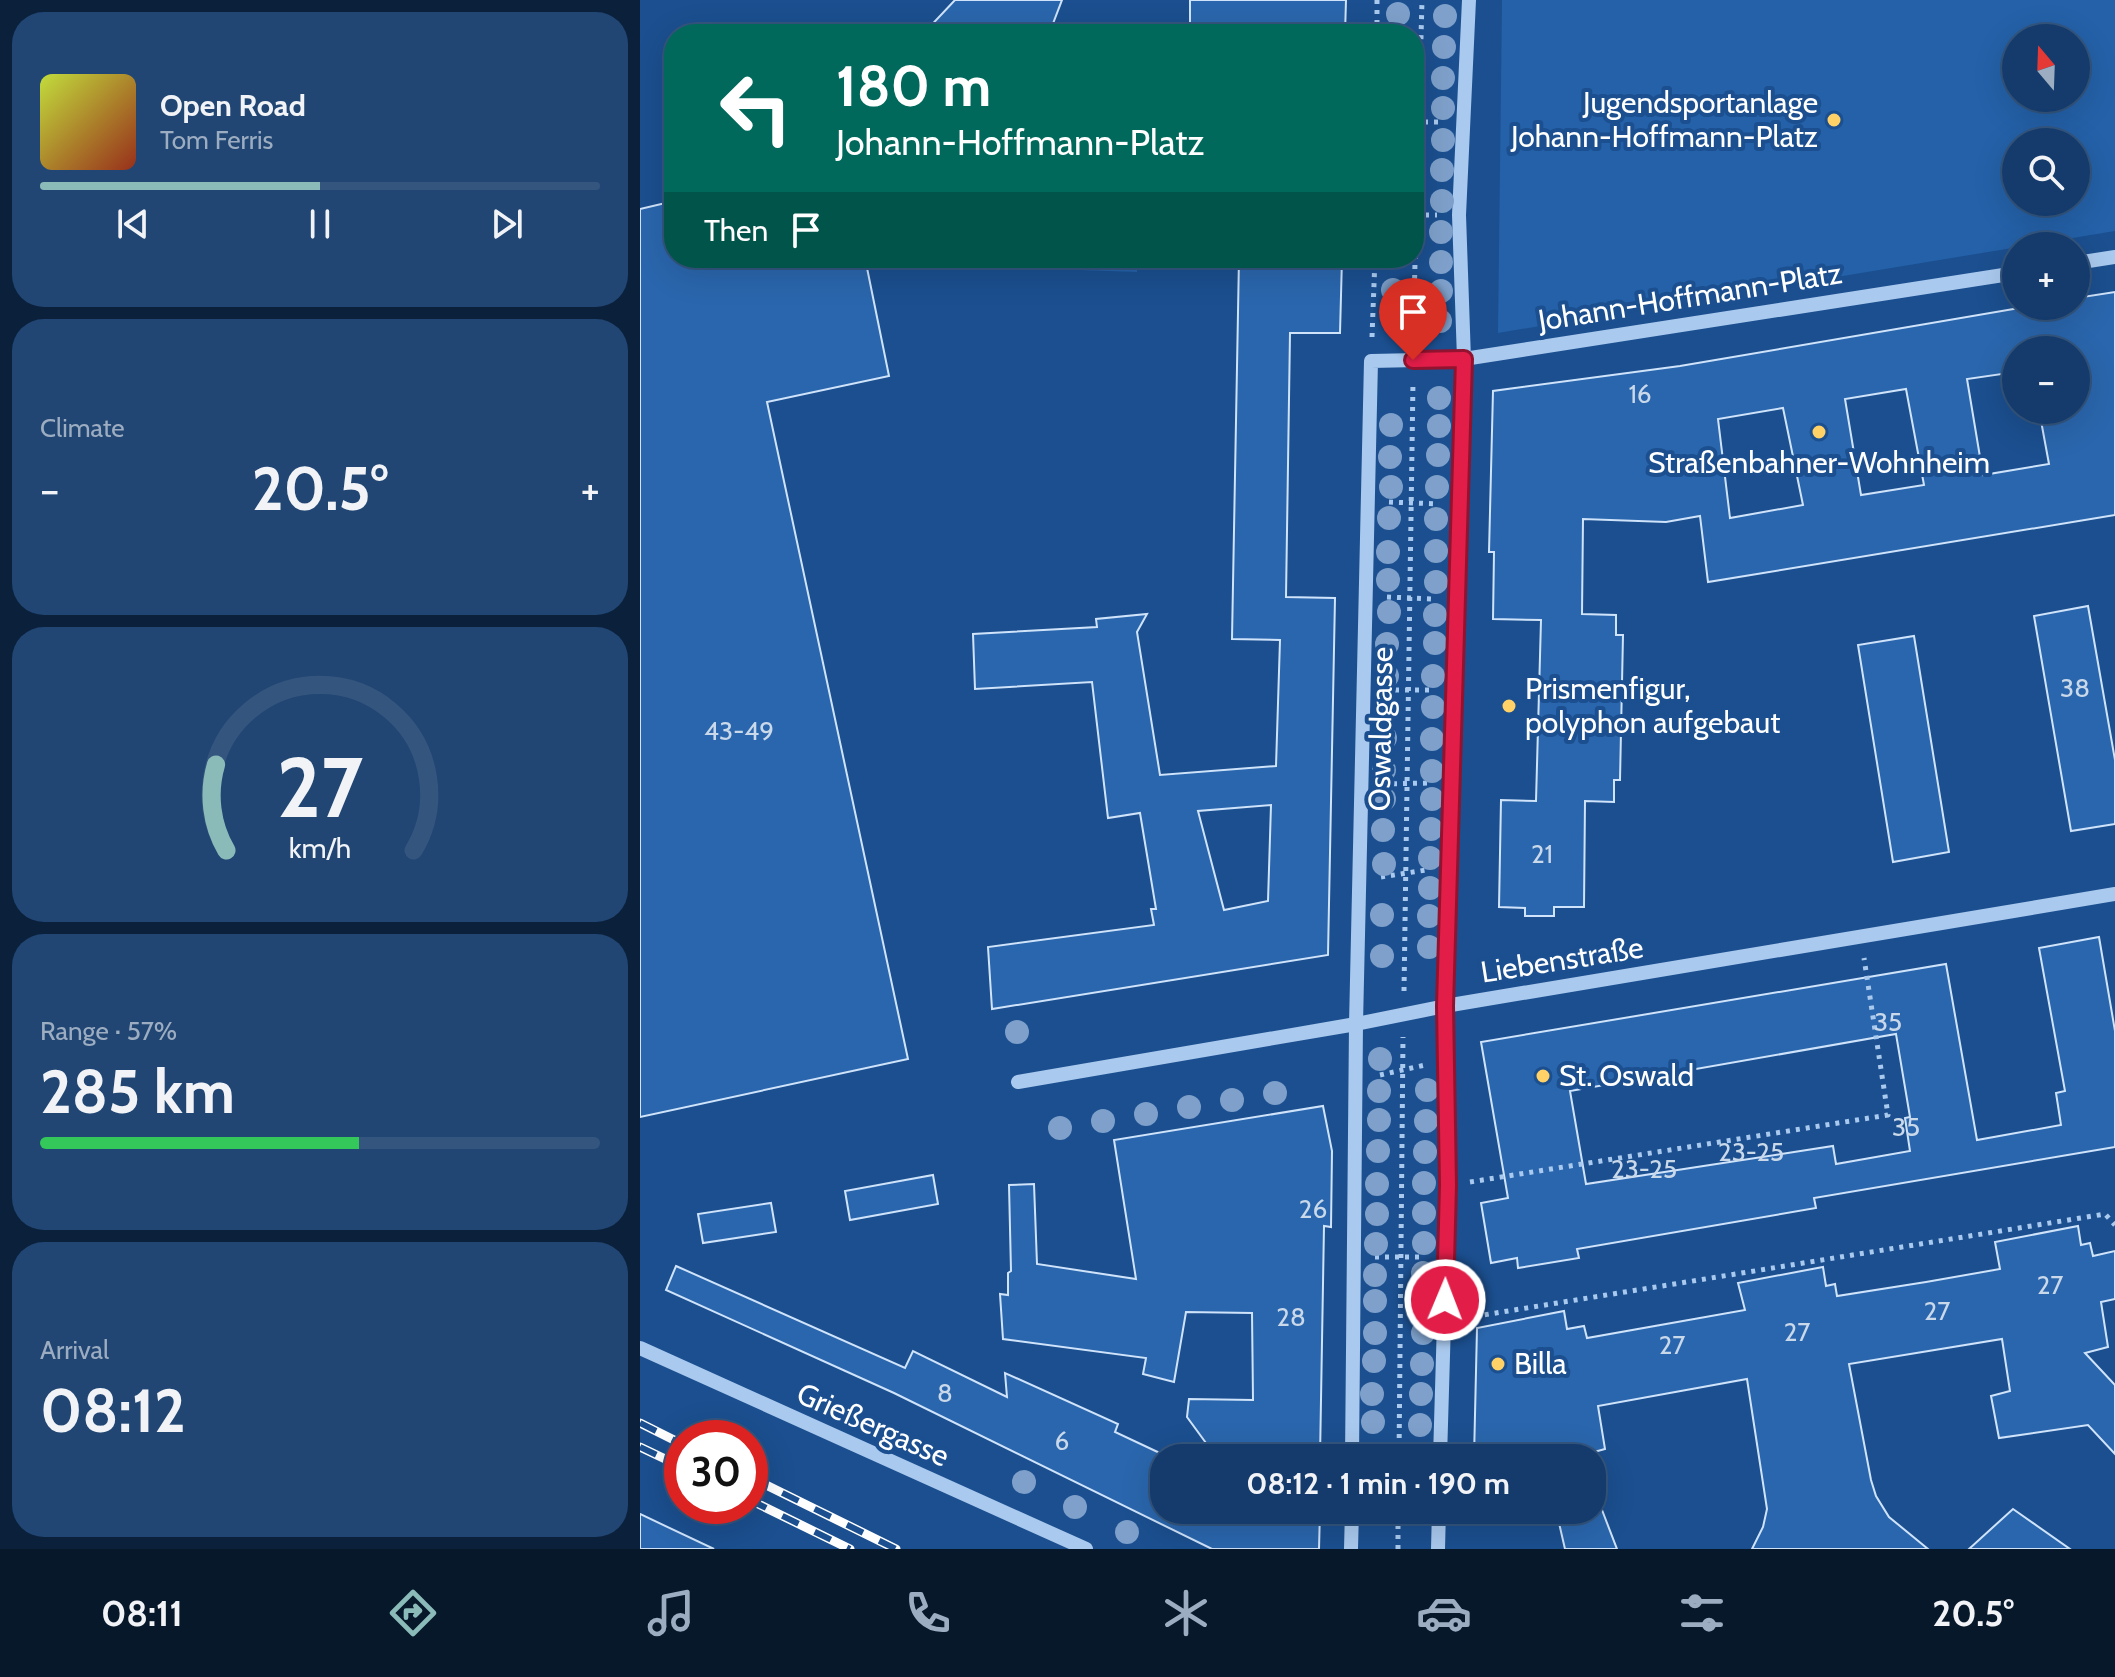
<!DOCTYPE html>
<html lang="en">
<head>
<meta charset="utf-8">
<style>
  :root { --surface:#143b6b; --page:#214673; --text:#f1f3f6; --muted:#9dadc1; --line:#33557e; --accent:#8bbbb9 }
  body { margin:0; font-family:Cabin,sans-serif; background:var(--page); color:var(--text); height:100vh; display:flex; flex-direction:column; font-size:30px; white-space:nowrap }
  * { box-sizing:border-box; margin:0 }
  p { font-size:26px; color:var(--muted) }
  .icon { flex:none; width:44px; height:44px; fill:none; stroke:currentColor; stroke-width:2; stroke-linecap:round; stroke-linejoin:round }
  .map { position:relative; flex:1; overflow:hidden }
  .sheet { display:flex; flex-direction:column; gap:12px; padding:12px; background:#0b203b; width:640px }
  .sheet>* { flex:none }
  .banner { position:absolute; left:24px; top:24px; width:760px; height:244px; border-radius:32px; box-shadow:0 8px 32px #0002,0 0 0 2px var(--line); background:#00695c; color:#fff; overflow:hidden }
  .needle { width:52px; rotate:341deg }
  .tools { position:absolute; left:1362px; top:24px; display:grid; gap:16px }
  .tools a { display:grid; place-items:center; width:88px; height:88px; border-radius:50%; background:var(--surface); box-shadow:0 8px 32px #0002,0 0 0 2px var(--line); font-size:40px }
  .speed { position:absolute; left:24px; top:1420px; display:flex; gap:16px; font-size:40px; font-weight:700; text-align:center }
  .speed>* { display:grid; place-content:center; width:104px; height:104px; border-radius:50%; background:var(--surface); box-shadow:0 8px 32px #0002,0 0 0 2px var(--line); line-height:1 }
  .speed .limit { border:12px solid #d22; background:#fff; color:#111 }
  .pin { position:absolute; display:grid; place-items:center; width:68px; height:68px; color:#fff; margin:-82px -34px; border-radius:50% 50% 50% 0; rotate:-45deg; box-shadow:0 0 8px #0007 }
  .pin .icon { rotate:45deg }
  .me { position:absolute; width:88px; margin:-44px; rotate:1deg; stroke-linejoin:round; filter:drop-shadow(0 0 6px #0008) }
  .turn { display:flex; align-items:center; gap:28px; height:168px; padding:0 40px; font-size:36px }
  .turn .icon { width:104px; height:104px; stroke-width:2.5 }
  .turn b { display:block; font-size:56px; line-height:68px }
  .then { display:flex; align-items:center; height:76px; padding:0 40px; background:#0003; gap:16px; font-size:30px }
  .big { font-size:60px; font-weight:700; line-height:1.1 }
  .sheet .widget { flex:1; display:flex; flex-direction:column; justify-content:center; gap:12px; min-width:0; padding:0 28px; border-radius:32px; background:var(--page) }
  .sheet .dial { align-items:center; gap:0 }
  .dial svg { height:208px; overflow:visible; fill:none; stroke:var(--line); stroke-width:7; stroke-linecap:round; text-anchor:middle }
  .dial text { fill:var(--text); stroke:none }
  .song { display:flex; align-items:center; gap:24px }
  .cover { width:96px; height:96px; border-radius:12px; background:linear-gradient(135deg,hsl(70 70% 55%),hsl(10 70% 35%)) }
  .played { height:8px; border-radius:4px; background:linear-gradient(90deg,var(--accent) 50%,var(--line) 50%) }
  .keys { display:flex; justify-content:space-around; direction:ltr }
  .heat { display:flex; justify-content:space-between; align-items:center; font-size:44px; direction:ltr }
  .charge { height:12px; border-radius:6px; background:linear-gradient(90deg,#34c759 57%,var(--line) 0) }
  .trip { position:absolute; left:510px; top:1444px; width:456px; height:80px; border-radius:32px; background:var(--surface); box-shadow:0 8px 32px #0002,0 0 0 2px var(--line); font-weight:700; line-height:80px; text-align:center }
  .tab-bar { display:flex; height:128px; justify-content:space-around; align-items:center; background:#08182b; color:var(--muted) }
  .tab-bar .icon { width:56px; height:56px }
  .tab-bar .current { color:var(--accent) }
  .tab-bar b { font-size:36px; color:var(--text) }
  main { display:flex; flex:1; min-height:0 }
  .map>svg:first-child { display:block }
  .green { fill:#2461a8; fill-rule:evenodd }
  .building { fill:#2a66ad; stroke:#cfe3fa; stroke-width:2; fill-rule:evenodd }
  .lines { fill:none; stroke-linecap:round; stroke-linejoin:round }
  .path { stroke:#a9c9ee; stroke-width:5; stroke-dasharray:4 6; stroke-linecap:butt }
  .minor { stroke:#a9c9ee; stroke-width:14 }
  .rail-casing { stroke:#fff; stroke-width:9 }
  .rail { stroke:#1b4f8f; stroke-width:6; stroke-dasharray:18; stroke-linecap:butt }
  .tree { fill:#7ea0ca }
  .route-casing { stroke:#92132f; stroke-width:20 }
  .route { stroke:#e11d48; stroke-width:14 }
  .poi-dot { fill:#ffd166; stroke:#1b4f8f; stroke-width:3 }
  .labels { text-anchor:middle; stroke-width:8; stroke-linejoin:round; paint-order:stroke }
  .number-label { font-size:26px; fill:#cad9ea }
  .poi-label { font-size:30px; fill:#fff; stroke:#1b4f8f; text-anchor:start }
  .street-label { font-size:30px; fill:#fff; stroke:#1b4f8f }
</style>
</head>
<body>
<main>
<section class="sheet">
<div class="widget">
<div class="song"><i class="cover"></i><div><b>Open Road</b><p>Tom Ferris</p></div></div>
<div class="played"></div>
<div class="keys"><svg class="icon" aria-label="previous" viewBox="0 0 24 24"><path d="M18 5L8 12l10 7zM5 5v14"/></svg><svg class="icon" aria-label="pause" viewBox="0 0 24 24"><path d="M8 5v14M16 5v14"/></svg><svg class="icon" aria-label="next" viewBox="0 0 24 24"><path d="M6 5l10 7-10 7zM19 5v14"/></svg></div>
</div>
<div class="widget"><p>Climate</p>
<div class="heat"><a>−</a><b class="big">20.5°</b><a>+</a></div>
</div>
<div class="widget dial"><svg viewBox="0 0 100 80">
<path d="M14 69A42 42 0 1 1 86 69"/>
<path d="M14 69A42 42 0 0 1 10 36" stroke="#8bbbb9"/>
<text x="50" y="56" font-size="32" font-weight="700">27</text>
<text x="50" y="72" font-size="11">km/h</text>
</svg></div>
<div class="widget"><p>Range · 57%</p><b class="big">285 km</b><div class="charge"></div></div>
<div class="widget"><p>Arrival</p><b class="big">08:12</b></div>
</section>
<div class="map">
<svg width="1475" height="1549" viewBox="0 0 1475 1549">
  <rect width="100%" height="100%" fill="#1b4f8f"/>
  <g class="green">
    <path d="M862,0H1475V231L858,333ZM1376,38H1436V98H1376ZM1436,142V202H1376V142Z"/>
    <polygon points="381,258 498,258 497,272 381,268"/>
  </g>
  <g class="building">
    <polygon points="315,0 422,0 409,34 283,34"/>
    <polygon points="550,0 706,0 705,34 550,34"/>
    <polygon points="34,201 34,258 225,258 249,376 127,402 268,1059 0,1117 0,209"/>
    <path d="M599,258H702L700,333H650L646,597L695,598L688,955L352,1009L348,947L514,925L511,909H516L500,813L468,818L452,682L335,689L333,634L457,627L456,619L507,614L497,632L520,775L636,766L640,640L592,639ZM631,805L628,901L584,910L558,811Z"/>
    <path d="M1475,292V515L1068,582L1060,516L1026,522L943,519L942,614L976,615V635H983L980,780H974V802L945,801L944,907H914V916H885V908L859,907L861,800L896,801L901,620L853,619L854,552H849L853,391L1040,366L1391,306H1436V298ZM1376,350H1436V410H1399L1409,464L1343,475L1327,379L1376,372ZM1266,389L1284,485L1221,495L1205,399ZM1143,408L1163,505L1090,518L1078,419Z"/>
    <polygon points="1448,606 1475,760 1475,824 1431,831 1394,616"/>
    <polygon points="1274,636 1309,852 1253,862 1218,645"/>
    <path d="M1459,937L1475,1031V1147L1174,1198L1176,1208L937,1249L939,1258L878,1268L877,1258L851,1263L841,1203L868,1198L841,1042L1306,964L1337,1140L1421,1125L1416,1093L1425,1091L1399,948ZM1256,1034L1270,1117L1265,1118L1270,1151L1196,1164L1193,1146L946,1184L930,1091Z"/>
    <polygon points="683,1106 692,1151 691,1227 684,1226 680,1458 577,1458 547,1417 549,1399 613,1400 612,1313 546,1312 534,1382 503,1374 506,1358 363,1339 360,1294 368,1295 368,1273 371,1271 369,1185 394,1184 397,1264 496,1279 474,1140"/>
    <polygon points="293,1175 298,1204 210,1220 205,1191"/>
    <polygon points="131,1203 136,1232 63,1243 58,1214"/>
    <polygon points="1438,1226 1441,1245 1450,1243 1453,1256 1475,1251 1475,1299 1461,1302 1468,1347 1445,1353 1475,1385 1475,1454 1448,1425 1359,1438 1351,1396 1370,1391 1362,1339 1209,1364 1231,1480 1236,1496 1249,1517 1288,1549 1112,1549 1123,1527 1127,1509 1107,1379 958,1406 965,1449 954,1452 955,1458 834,1458 837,1328 924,1311 927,1329 944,1326 947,1338 1105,1310 1098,1283 1183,1267 1186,1286 1195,1284 1197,1296 1286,1282 1360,1269 1355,1242"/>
    <polygon points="36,1266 265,1368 273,1351 367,1397 365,1373 478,1424 475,1432 524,1455 524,1510 680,1510 679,1549 572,1549 254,1393 26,1290"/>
    <polygon points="1373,1509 1430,1549 1329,1549"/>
    <polygon points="916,1510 962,1510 977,1549 925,1549"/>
    <polygon points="0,1514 74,1549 0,1549"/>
  </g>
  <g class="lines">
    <g class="path">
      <polyline points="737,34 737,0"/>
      <polyline points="774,122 801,122"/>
      <polyline points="775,215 797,215"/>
      <polyline points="732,337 735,258"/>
      <polyline points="773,339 782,0"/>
      <polyline points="749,502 799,504"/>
      <polyline points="747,597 793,599"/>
      <polyline points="745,690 791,690"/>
      <polyline points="743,784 789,783"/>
      <polyline points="741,877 786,870"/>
      <polyline points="764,991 773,381"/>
      <polyline points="740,1075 785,1065"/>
      <polyline points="830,1182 1248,1115 1224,958"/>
      <polyline points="735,1257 785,1257"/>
      <polyline points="825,1318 1465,1214 1475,1225"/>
      <polyline points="759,1458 763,1037"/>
      <polyline points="758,1549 758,1510"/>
    </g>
    <g class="minor">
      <polyline points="1436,263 1475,257"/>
      <polyline points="378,1082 716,1024 805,1006 1475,894"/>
      <polyline points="0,1348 446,1549"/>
      <polyline points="712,1458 716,1024 731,361 824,359 1376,273"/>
      <polyline points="800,1458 808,1185 805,1006 824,359 819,215 829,0"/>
      <polyline points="711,1549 712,1510"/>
      <polyline points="798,1549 799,1510"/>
    </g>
    <defs>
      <g id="rail">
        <polyline points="0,1423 42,1444"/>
        <polyline points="0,1447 42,1467"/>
        <polyline points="110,1477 256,1549"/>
        <polyline points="110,1500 210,1549"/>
      </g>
    </defs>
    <use href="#rail" class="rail-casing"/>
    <use href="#rail" class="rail"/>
  </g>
  <g class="tree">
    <circle cx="758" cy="14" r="12"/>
    <circle cx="805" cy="16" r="12"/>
    <circle cx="804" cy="47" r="12"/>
    <circle cx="803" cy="78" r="12"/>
    <circle cx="803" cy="108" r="12"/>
    <circle cx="803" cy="140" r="12"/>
    <circle cx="802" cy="170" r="12"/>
    <circle cx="802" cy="201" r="12"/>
    <circle cx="801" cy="232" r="12"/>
    <circle cx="801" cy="262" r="12"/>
    <circle cx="753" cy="290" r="12"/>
    <circle cx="801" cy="291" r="12"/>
    <circle cx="753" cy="317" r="12"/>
    <circle cx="800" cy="321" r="12"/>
    <circle cx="799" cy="398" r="12"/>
    <circle cx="751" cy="425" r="12"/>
    <circle cx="799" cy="426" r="12"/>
    <circle cx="798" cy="455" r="12"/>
    <circle cx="750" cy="457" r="12"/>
    <circle cx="751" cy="487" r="12"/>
    <circle cx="797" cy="487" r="12"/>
    <circle cx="749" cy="518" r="12"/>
    <circle cx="796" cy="519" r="12"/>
    <circle cx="796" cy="551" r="12"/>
    <circle cx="748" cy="552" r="12"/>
    <circle cx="748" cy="580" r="12"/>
    <circle cx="796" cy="582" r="12"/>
    <circle cx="749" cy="612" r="12"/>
    <circle cx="795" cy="615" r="12"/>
    <circle cx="795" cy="643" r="12"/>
    <circle cx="747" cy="644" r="12"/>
    <circle cx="747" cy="676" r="12"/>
    <circle cx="793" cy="676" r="12"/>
    <circle cx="746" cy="707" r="12"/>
    <circle cx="793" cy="707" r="12"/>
    <circle cx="745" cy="738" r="12"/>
    <circle cx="792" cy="739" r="12"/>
    <circle cx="744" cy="770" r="12"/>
    <circle cx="792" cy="771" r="12"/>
    <circle cx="744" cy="799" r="12"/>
    <circle cx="792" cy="799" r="12"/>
    <circle cx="791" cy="829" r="12"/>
    <circle cx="743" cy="830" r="12"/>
    <circle cx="790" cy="858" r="12"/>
    <circle cx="744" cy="864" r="12"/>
    <circle cx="790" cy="888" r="12"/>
    <circle cx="742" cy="915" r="12"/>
    <circle cx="789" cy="916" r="12"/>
    <circle cx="789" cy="947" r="12"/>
    <circle cx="742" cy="956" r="12"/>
    <circle cx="377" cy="1032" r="12"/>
    <circle cx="740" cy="1059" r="12"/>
    <circle cx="787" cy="1090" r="12"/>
    <circle cx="739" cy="1091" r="12"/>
    <circle cx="635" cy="1093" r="12"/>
    <circle cx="592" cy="1100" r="12"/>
    <circle cx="549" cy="1107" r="12"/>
    <circle cx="506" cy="1114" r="12"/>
    <circle cx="739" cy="1120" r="12"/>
    <circle cx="463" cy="1121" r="12"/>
    <circle cx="786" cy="1121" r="12"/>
    <circle cx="420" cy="1128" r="12"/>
    <circle cx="738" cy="1151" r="12"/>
    <circle cx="785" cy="1152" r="12"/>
    <circle cx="784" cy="1183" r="12"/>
    <circle cx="737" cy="1184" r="12"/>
    <circle cx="784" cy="1213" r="12"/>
    <circle cx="737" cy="1214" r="12"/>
    <circle cx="784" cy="1243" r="12"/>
    <circle cx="736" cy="1244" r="12"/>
    <circle cx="783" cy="1273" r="12"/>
    <circle cx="735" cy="1275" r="12"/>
    <circle cx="735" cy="1301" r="12"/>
    <circle cx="783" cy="1303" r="12"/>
    <circle cx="735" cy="1333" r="12"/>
    <circle cx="783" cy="1333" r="12"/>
    <circle cx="734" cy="1361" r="12"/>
    <circle cx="782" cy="1364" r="12"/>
    <circle cx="732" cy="1394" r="12"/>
    <circle cx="781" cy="1394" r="12"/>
    <circle cx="733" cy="1422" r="12"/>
    <circle cx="780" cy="1425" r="12"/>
    <circle cx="384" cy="1482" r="12"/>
    <circle cx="435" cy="1507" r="12"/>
    <circle cx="487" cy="1532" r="12"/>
  </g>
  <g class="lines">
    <defs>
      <polyline id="route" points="773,360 824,359 805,1006 808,1185 805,1300"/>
    </defs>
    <use href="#route" class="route-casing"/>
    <use href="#route" class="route"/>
  </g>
  <g class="poi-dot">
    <circle cx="1194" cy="120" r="8"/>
    <circle cx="1179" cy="432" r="8"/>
    <circle cx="869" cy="706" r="8"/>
    <circle cx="903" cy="1076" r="8"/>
    <circle cx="858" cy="1364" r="8"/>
  </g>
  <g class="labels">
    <g class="number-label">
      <text x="1000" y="403">16</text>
      <text x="1435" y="697">38</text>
      <text x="99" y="740">43-49</text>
      <text x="902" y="863">21</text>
      <text x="1248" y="1031">35</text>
      <text x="1266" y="1136">35</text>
      <text x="1111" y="1161">23-25</text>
      <text x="1004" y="1178">23-25</text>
      <text x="673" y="1218">26</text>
      <text x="1410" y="1294">27</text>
      <text x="1297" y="1320">27</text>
      <text x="651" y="1326">28</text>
      <text x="1157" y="1341">27</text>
      <text x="1032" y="1354">27</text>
      <text x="305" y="1402">8</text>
      <text x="422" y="1450">6</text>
    </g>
    <g class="poi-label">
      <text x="1178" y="113" text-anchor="end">Jugendsportanlage<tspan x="1178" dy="34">Johann-Hoffmann-Platz</tspan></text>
      <text x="1179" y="473" text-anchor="middle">Straßenbahner-Wohnheim</text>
      <text x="885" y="699">Prismenfigur,<tspan x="885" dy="34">polyphon aufgebaut</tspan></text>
      <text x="919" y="1086">St. Oswald</text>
      <text x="874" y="1374">Billa</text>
    </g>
    <g class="street-label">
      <text transform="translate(1050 297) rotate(-9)" y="10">Johann-Hoffmann-Platz</text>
      <text transform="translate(741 729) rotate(-89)" y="10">Oswaldgasse</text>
      <text transform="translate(922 960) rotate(-9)" y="10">Liebenstraße</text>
      <text transform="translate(233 1425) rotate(24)" y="10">Grießergasse</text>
    </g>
  </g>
</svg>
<div class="tools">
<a><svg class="needle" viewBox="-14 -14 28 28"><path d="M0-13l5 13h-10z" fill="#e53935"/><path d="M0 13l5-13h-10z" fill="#9dadc1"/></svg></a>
<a><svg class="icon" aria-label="search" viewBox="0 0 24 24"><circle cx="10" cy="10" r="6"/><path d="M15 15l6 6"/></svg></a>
<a>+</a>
<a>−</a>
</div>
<div class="speed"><div class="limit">30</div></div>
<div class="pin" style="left:773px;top:360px;background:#d93025"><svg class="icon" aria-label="arrive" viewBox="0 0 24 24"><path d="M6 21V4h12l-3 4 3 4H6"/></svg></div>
<svg class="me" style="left:805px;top:1300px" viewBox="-20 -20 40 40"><circle r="17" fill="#e11d48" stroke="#fff" stroke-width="3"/><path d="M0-11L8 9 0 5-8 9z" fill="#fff"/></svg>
<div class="trip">08:12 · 1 min · 190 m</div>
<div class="banner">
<div class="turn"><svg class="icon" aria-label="left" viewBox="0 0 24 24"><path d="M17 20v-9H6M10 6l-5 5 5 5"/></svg><div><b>180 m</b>Johann-Hoffmann-Platz</div></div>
<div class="then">Then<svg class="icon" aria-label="arrive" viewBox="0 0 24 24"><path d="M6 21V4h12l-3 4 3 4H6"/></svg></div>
</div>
</div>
</main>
<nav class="tab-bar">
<b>08:11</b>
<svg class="icon current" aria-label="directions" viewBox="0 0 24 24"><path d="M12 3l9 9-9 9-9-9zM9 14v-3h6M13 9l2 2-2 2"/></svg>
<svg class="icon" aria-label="music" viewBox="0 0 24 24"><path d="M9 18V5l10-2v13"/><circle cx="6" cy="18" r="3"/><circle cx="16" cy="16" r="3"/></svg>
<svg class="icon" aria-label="phone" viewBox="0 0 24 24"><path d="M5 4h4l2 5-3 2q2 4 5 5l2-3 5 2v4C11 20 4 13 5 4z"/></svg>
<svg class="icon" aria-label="climate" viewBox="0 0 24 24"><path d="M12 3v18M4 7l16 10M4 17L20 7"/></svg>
<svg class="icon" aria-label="car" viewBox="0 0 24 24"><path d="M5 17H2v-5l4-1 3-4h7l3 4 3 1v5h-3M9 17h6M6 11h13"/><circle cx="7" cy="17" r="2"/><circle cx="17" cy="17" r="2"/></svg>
<svg class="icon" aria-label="filters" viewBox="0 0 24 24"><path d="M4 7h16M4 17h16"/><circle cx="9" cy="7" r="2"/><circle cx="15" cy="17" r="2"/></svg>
<b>20.5°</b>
</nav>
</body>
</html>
